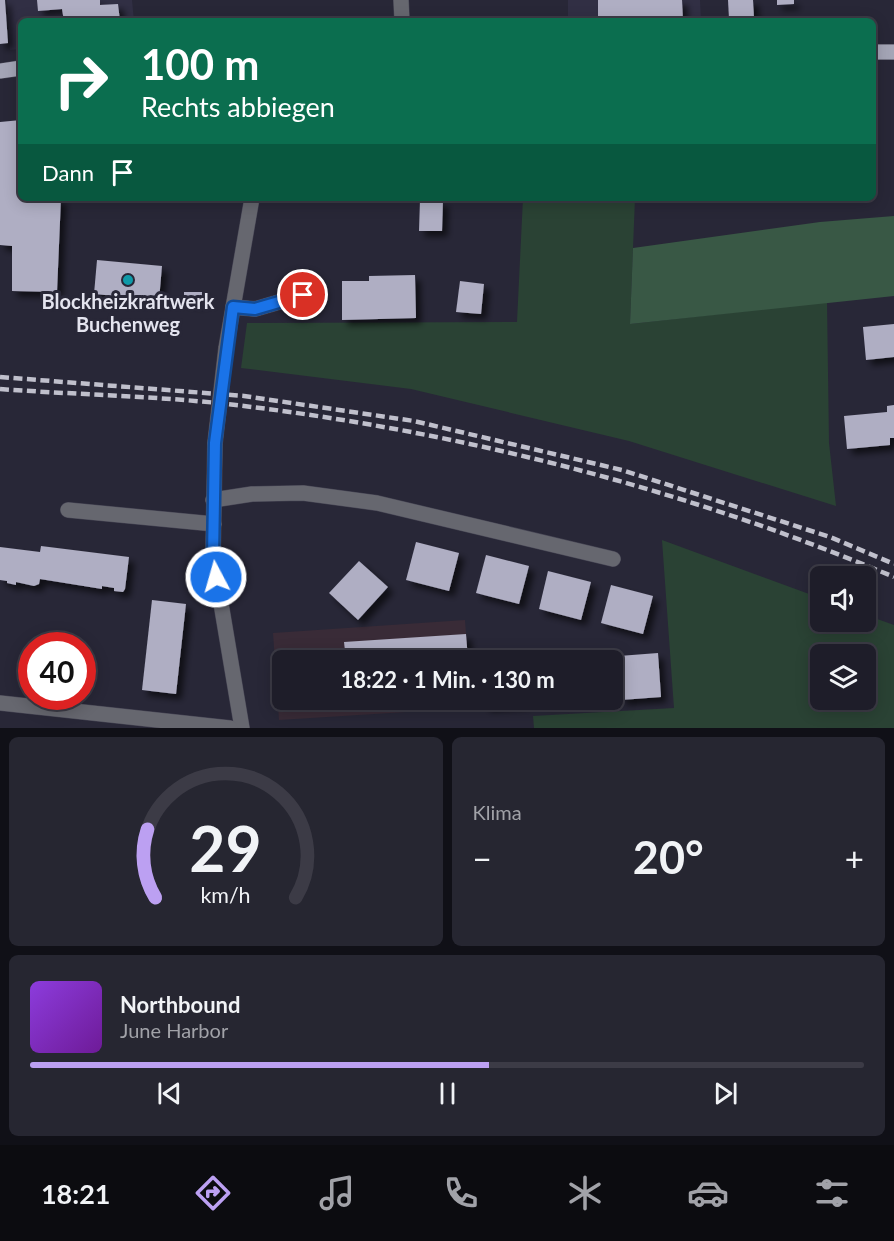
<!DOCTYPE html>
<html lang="de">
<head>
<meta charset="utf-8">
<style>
  :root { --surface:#1e1d29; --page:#262631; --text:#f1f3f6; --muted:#a1a2a8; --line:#3c3b46; --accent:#bca0f2 }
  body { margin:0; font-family:Lato,sans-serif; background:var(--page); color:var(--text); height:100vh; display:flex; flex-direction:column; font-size:22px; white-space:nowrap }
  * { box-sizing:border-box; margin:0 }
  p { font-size:20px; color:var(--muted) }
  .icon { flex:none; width:33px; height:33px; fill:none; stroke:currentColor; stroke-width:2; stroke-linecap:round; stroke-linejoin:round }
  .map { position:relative; height:728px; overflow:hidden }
  .panel { display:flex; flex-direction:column; gap:9px; padding:9px; background:#101017; flex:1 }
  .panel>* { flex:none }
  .banner { position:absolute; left:18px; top:18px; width:858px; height:183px; border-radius:9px; box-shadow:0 3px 15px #0003,0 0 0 2px var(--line); background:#0b6e4f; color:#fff; overflow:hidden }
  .fabs { position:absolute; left:810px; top:566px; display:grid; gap:12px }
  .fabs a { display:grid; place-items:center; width:66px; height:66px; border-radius:9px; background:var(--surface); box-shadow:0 3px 15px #0003,0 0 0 2px var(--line); font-size:30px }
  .speed { position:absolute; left:18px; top:632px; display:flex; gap:12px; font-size:30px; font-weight:700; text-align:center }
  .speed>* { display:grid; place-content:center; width:78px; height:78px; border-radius:50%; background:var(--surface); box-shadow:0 3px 15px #0003,0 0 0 2px var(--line); line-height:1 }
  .speed .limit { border:9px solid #d22; background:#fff; color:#111 }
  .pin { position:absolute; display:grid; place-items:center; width:51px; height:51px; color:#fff; margin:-26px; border:3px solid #fff; border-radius:50%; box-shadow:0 2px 6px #0007 }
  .me { position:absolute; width:66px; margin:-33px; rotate:354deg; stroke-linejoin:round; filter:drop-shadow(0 0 4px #0008) }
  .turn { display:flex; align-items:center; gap:21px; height:126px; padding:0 24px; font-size:27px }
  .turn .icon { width:78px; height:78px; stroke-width:2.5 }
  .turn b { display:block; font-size:42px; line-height:51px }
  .then { display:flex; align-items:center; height:57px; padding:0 24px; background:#0003; gap:12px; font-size:22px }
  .big { font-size:45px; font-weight:700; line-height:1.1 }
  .panel .tile { flex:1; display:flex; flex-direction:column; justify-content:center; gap:9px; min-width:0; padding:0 21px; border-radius:9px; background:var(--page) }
  .panel .dial { align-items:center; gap:0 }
  .dial svg { height:156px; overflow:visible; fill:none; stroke:var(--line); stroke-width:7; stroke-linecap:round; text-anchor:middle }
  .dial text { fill:var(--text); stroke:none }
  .song { display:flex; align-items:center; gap:18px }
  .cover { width:72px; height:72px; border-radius:9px; background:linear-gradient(135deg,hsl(270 70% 55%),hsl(280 70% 35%)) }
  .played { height:6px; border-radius:3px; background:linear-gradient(90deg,var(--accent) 55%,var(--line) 55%) }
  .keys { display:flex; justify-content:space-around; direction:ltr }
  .heat { display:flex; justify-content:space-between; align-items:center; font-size:33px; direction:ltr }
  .panel .tiles { flex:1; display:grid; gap:9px; grid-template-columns:1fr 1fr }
  .tile:last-child { grid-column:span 2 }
  .trip { position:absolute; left:272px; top:650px; width:351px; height:60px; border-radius:9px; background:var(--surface); box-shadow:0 3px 15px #0003,0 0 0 2px var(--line); font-weight:700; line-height:60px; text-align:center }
  .tab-bar { display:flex; height:96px; justify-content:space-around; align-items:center; background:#0c0c10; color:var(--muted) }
  .tab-bar .icon { width:42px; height:42px }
  .tab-bar .active { color:var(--accent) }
  .tab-bar b { font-size:27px; color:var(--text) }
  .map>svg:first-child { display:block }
  .built { fill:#312f44 }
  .education { fill:#392b37 }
  .green { fill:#2a4234; fill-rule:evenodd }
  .forest { fill:#395845 }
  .building { fill:#afaec3; filter:url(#shadow) }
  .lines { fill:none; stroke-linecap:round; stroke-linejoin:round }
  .minor-casing { stroke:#464554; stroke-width:16 }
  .major-casing { stroke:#464554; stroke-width:16 }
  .minor { stroke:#66676f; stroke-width:15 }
  .major { stroke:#a4a5b6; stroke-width:15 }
  .rail { stroke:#c0c0cc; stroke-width:4.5; stroke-dasharray:9 4.5; stroke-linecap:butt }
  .minor-bridge-casing { stroke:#464554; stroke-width:16; stroke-linecap:butt }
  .minor-bridge { stroke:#66676f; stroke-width:15 }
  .route-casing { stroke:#114b97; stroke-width:15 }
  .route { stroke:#1a73e8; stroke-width:10 }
  .culture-dot { fill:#0f9aa8; stroke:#282737; stroke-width:2 }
  .labels { text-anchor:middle; stroke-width:6; stroke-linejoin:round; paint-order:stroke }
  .poi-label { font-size:20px; font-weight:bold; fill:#e4e4ef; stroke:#282737 }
</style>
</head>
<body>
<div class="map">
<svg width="894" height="728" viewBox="0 0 894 728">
  <defs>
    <filter id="shadow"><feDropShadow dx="5.5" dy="5.5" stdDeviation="3" flood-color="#0009"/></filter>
  </defs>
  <rect width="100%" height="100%" fill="#282737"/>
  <g class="built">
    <polygon points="7,0 132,0 134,21 21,21 21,49 10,50"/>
    <polygon points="568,0 700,0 701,21 568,21"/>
  </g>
  <polygon class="education" points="465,620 468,660 282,660 282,699 470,699 470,708 279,720 273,633"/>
  <g class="green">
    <polygon points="523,198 635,198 630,324 827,302 829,443 836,506 629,441 411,389 241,368 247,323 517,322"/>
    <path d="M662,540L820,598V621H866V615L894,625V728H534L533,716L674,708ZM820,654H866V699H820Z"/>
  </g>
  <polygon class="forest" points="894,216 894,296 630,324 633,248 820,222"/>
  <g class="building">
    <polygon points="0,0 5,0 8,43 0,44"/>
    <polygon points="37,0 100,0 100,5 118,4 120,21 64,21 62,9 38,11"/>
    <polygon points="598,0 682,0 683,21 598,21"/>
    <polygon points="728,0 753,0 754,18 729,19"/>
    <polygon points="777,0 794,0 794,4 777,5"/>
    <polygon points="21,120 21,198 61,198 57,292 12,291 12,246 0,245 0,122"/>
    <polygon points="420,200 443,201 442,231 419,231"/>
    <polygon points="97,260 162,266 159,300 94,294"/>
    <polygon points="415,275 416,318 342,320 342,281 369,281 369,276"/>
    <polygon points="460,281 484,284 481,314 456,312"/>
    <polygon points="184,292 203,292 202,302 184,301"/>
    <polygon points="894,324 894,357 866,360 863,327"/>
    <polygon points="894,405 894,438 890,438 890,445 847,449 844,416 887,412 887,406"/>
    <polygon points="416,542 459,553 449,591 406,580"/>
    <polygon points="41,546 129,557 125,589 123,592 114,591 114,588 102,586 102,589 40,579 39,584 34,586 16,582 16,585 7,583 7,581 0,580 0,547 40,552"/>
    <polygon points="486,555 529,566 519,604 476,593"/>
    <polygon points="359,561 388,587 358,620 329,593"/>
    <polygon points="548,571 591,582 581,620 539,609"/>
    <polygon points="611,585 653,596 643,634 601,623"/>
    <polygon points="152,600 186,604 176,694 142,690"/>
    <polygon points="466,634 468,660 346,660 344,642"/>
    <polygon points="658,653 661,697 621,700 619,656"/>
    <polygon points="579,656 579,660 539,660 539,658"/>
    <polygon points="484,699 524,699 524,703 485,706"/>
    <polygon points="542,699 565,699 565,701 542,702"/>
  </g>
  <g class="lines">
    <defs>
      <g id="minor">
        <polyline points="401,0 402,21"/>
        <polyline points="233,307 255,309 303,295"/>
        <polyline points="226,348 252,198"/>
        <polyline points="215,443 213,556 242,728"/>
        <polyline points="213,500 252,494 303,493 377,503 613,559"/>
        <polyline points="68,510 214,524"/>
        <polyline points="0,703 230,728"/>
      </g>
      <g id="major">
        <polyline points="873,52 894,52"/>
        <polyline points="0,71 21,68"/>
      </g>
    </defs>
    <use href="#minor" class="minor-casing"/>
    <use href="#major" class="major-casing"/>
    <use href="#minor" class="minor"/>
    <use href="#major" class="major"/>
    <g class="rail">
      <polyline points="0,377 244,396 414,421 622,470 830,537 894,564"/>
      <path d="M0,389C81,395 164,396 244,406C466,433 688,490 894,577"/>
    </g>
    <defs>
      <polyline id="minor-bridge" points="215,443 226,348"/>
    </defs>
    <use href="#minor-bridge" class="minor-bridge-casing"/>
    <use href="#minor-bridge" class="minor-bridge"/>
  </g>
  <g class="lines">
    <defs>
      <polyline id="route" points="216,577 213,556 215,443 233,307 255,309 303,295"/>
    </defs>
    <use href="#route" class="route-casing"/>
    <use href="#route" class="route"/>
  </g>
  <circle class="culture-dot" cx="128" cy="280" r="6"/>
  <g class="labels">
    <g class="poi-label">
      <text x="128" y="309">Blockheizkraftwerk<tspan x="128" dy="23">Buchenweg</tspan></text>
    </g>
  </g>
</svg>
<div class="fabs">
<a><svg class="icon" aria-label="sound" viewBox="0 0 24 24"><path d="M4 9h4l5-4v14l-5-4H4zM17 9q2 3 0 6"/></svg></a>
<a><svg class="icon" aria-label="layers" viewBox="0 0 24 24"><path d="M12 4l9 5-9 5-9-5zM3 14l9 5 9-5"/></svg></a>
</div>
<div class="speed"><div class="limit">40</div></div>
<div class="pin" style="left:303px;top:295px;background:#d93025"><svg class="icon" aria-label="arrive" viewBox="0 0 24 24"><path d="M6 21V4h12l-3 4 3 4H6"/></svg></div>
<svg class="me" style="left:216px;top:577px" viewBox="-20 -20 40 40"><circle r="17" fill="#1a73e8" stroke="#fff" stroke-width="3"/><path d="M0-11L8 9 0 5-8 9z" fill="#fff"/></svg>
<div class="trip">18:22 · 1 Min. · 130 m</div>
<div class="banner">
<div class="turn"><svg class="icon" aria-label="right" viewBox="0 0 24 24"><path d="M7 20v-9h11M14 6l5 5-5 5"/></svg><div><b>100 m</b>Rechts abbiegen</div></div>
<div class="then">Dann<svg class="icon" aria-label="arrive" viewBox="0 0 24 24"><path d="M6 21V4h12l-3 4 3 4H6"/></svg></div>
</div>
</div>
<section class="panel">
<div class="tiles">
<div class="tile dial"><svg viewBox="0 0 100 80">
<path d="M14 69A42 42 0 1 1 86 69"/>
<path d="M14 69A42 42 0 0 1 10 34" stroke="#bca0f2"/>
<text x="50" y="56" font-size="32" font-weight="700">29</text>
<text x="50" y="72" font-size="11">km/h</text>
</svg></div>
<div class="tile"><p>Klima</p>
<div class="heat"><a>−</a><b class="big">20°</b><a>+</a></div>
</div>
<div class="tile">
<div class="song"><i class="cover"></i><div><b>Northbound</b><p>June Harbor</p></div></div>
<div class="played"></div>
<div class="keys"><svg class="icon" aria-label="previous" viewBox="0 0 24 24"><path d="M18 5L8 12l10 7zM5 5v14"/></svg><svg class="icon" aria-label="pause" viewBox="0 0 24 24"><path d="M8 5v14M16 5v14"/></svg><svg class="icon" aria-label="next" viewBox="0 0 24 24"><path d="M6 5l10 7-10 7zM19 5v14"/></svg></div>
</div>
</div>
</section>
<nav class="tab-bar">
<b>18:21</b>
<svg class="icon active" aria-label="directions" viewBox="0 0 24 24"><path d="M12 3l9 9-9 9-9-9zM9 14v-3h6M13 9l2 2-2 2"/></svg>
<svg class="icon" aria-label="music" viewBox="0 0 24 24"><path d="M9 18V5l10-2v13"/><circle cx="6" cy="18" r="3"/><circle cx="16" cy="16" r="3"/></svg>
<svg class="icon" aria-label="phone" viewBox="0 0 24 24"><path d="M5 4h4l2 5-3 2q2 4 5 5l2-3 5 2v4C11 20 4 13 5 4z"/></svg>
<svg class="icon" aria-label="climate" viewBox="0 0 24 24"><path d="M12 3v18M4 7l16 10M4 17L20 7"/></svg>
<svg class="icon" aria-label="car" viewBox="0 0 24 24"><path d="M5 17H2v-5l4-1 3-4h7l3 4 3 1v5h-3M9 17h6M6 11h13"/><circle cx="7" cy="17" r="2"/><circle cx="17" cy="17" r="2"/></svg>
<svg class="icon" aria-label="filters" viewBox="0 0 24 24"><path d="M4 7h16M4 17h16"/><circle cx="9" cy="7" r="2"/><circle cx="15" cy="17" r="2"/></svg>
</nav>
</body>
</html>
